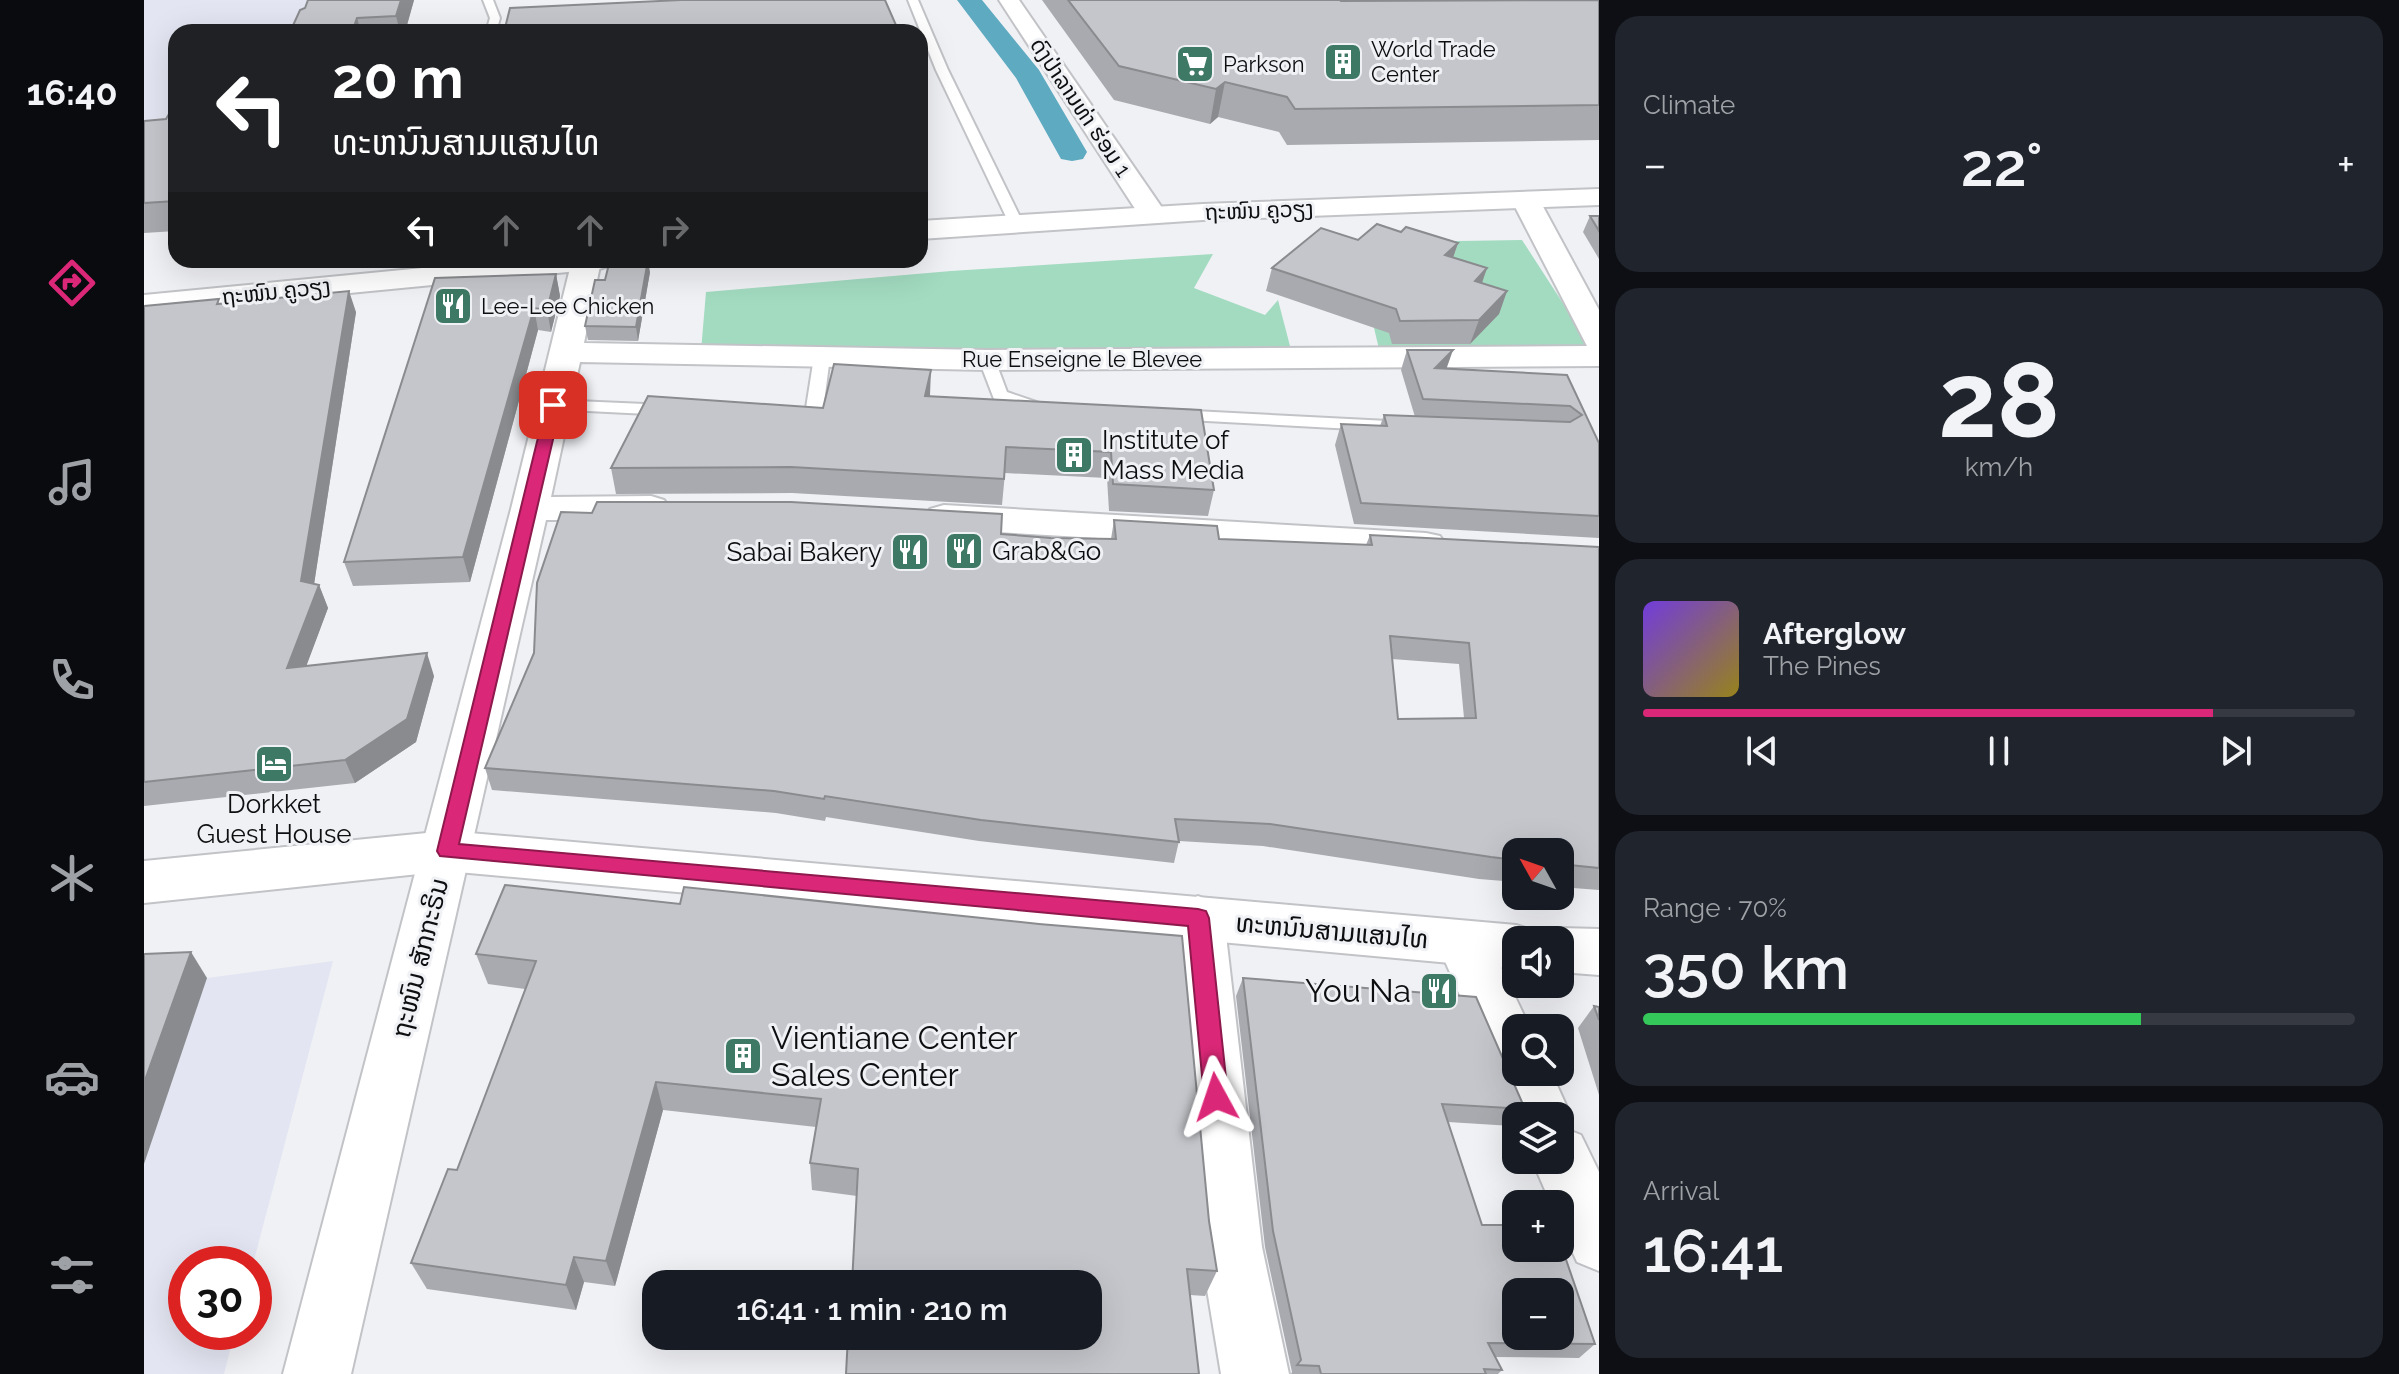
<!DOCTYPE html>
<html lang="en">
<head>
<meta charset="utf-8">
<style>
  :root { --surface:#171b24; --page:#20242c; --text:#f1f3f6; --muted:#9ea1a6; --line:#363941; --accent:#db2777 }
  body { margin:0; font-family:Raleway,"Noto Sans Lao",sans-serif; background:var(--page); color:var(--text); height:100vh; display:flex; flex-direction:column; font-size:30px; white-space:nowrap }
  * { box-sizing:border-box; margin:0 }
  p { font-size:26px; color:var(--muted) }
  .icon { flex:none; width:44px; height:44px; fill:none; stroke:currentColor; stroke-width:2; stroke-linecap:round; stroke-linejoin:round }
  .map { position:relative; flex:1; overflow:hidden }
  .details { display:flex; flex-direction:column; gap:16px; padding:16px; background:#0d0f14; width:800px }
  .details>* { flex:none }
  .banner { position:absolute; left:24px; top:24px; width:760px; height:244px; border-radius:24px; box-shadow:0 8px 32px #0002; background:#202124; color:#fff; overflow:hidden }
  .needle { width:52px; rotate:310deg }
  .tools { position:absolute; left:1358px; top:838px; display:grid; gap:16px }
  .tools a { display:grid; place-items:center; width:72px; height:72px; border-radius:16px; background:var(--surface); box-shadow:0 8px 32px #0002; font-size:40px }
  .speed { position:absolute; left:24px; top:1246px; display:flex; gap:16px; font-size:40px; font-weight:700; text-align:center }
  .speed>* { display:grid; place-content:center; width:104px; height:104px; border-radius:50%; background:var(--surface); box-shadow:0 8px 32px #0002; line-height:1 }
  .speed .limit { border:12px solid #d22; background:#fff; color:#111 }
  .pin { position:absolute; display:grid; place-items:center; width:68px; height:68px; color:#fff; margin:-34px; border-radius:16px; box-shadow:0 4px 12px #0006 }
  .me { position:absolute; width:88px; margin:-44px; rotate:355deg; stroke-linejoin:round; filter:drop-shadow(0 0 6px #0008) }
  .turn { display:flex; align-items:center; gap:28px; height:168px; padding:0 32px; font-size:36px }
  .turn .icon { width:104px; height:104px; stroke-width:2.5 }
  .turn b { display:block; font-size:56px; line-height:68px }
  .lanes { display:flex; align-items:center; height:76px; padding:0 32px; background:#0003; justify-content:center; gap:40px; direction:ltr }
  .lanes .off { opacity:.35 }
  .big { font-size:60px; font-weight:600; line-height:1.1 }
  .details .widget { flex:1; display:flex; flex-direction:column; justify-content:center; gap:12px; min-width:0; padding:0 28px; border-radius:24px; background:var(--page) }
  .details .dial { align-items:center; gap:0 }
  .dial b { font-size:104px; line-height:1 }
  .song { display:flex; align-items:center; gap:24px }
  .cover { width:96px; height:96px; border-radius:12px; background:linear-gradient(135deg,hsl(260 70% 55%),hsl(50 70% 35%)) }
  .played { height:8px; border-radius:4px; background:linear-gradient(90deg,var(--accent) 80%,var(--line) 80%) }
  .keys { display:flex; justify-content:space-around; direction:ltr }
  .heat { display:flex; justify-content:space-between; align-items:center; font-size:44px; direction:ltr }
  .charge { height:12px; border-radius:6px; background:linear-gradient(90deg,#34c759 70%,var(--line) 0) }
  .trip { position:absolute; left:498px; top:1270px; width:460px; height:80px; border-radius:24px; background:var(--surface); box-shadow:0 8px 32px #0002; font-weight:600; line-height:80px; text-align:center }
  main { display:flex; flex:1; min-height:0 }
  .menu { display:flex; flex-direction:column; width:144px; justify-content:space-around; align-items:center; background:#090b0e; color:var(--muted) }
  .menu .icon { width:56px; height:56px }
  .menu .selected { color:var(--accent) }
  .menu b { font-size:36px; color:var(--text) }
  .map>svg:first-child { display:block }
  .built { fill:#e3e6f2 }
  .green { fill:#a2dbc0 }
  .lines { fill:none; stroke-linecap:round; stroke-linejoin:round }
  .canal { fill:#5eaac1; fill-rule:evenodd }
  .lane-casing { stroke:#c2c3c7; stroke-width:4 }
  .street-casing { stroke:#c2c3c7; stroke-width:4 }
  .secondary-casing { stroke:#c2c3c7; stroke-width:4 }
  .primary-casing { stroke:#c2c3c7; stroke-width:4 }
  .lane { fill:#fff; fill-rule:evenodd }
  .street { fill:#fff; fill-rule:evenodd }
  .secondary { fill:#fff; fill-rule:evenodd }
  .primary { fill:#fff; fill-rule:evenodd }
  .wall { fill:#a9aaaf; fill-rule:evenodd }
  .shaded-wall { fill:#8a8b8e }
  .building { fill:#c5c6cb; stroke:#8a8b8e; stroke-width:2; fill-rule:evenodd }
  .route { fill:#db2777; stroke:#8e194d; stroke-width:2 }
  .labels { text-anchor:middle; stroke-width:6; stroke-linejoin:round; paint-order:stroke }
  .far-poi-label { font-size:22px; fill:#0d0e0f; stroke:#f0f1f5; text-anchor:start }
  .far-street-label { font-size:22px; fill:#0d0e0f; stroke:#f0f1f5 }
  .poi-label { font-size:26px; fill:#0d0e0f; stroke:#f0f1f5; text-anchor:start }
  .street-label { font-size:26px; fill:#0d0e0f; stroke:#f0f1f5 }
  .near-poi-label { font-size:32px; fill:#0d0e0f; stroke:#f0f1f5; text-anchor:end }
</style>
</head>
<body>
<main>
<nav class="menu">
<b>16:40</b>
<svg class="icon selected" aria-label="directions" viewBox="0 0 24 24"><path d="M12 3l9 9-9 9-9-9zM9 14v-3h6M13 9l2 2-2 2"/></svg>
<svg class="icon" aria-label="music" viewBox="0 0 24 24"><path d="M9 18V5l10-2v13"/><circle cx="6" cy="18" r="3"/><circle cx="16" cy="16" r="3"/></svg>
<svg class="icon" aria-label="phone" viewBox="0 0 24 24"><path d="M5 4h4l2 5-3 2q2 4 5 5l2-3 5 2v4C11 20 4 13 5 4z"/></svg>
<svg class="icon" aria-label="climate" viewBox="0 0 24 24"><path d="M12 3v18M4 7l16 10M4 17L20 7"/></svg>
<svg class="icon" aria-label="car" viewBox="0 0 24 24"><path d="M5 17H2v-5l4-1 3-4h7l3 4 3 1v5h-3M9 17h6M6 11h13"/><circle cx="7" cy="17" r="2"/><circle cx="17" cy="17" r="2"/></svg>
<svg class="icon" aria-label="filters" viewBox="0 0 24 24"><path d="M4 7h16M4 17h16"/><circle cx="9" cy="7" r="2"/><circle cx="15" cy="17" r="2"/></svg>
</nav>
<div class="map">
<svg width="1455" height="1374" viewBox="0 0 1455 1374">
  <rect width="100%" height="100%" fill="#f0f1f5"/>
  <g class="built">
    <polygon points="0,0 165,0 148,32 32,32 32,133 0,136"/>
    <polygon points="189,961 109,1264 42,1264 42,1332 91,1332 80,1374 0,1374 0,980 63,978"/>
  </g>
  <g class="green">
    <polygon points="1378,240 1448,348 1236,353 1230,328 1250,242"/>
    <polygon points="1069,254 1050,288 1121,315 1134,300 1146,346 856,353 557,351 562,292 807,271"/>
  </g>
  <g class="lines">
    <polygon class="canal" points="813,0 838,0 895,70 943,152 939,159 928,161 917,159 872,78"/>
    <defs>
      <g id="lane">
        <polygon points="339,0 349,0 356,18 352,32 342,32 346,18"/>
        <polygon points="764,0 774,0 804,70 879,223 877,226 867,226 865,223 792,70"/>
        <polygon points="279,260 293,260 288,279 278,279 275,276"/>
        <polygon points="678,352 686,357 679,410 661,420 640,418 637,414 640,410 662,408 670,357"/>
        <polygon points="843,355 851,360 863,392 898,404 901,408 898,412 886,412 850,399 835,360"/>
        <polygon points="409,400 524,405 533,410 524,415 403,409 400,405 403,401"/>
        <polygon points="1031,410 1264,422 1273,427 1264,432 1025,419 1022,415 1025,411"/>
      </g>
      <g id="street">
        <polygon points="855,0 875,0 1023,215 1019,221 1009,223 999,221"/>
        <polygon points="1382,193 1392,195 1396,201 1455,310 1455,366 843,370 436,362 407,497 507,496 520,500 526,508 520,516 507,520 402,520 207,1374 139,1374 367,509 428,260 457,261 440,343 843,350 1443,346 1368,201 1372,195"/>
        <polygon points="800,505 1282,533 1296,536 1302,545 1296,554 1282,557 800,529 786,525 781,517 786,509"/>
        <polygon points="1054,896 1072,903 1080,918 1118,1247 1145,1374 1077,1374 1056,1247 1028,918 1036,903"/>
        <polygon points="1319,921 1338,927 1386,1028 1372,1028 1372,1072 1407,1072 1427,1116 1422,1129 1437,1135 1455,1172 1455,1271 1433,1262 1416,1224 1416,1204 1407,1204 1388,1160 1416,1160 1416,1116 1372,1116 1372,1123 1293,943 1300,927"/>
      </g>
      <g id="secondary">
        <polygon points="1455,189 1455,205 1059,220 776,239 776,221 1059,204"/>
        <polygon points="362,260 470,260 465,266 455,269 0,313 0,295"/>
      </g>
      <polygon id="primary" points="303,831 1372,925 1391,931 1395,939 1397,934 1416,928 1455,929 1455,975 1416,972 1416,940 1372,940 1372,969 303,871 0,903 0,861"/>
    </defs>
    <use href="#lane" class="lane-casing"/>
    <use href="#street" class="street-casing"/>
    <use href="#secondary" class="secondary-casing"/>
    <use href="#primary" class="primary-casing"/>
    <use href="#lane" class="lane"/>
    <use href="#street" class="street"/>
    <use href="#secondary" class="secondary"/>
    <use href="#primary" class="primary"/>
  </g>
  <g class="wall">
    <polygon points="270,0 261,32 146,32"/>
    <polygon points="898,0 1208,0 1207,1 1455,0 1455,140 1143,145 1135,132 1074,117 1066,124 970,100"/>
    <polygon points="32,113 32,231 0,233 0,121 22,119"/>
    <polygon points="1446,216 1455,216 1455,259 1439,232"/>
    <polygon points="1257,232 1314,243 1309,258 1343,268 1338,283 1363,291 1355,314 1326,344 1248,344 1245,333 1122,291 1128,268 1214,240"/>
    <polygon points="506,272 494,341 444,340 441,326 461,280"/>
    <polygon points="412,274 416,296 407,332 394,330 326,582 209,586 200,562"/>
    <polygon points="76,303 212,312 170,584 175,585 184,608 162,666 290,676 272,742 211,783 0,806 0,306"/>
    <polygon points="1263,350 1302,369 1423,375 1455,443 1455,538 1210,524 1191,445 1197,424 1236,426 1240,415 1271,417 1257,370"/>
    <polygon points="786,396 1057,410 1070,490 1064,516 965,511 963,478 861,473 858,505 648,493 472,494 467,468 679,408"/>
    <path d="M970,520L1075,539L1222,545L1226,535L1455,547V890L1416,887V852H1372V882L1335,879L1119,846L1035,841L1030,863L835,841L682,817L681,821L632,813L348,790L341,768L857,534L907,538L967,539ZM1248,659L1315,664L1320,718L1254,719Z"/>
    <polygon points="361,885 1065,1221 1073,1271 1061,1296 1046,1295 713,1196 668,1190 666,1163 672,1127 519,1110 471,1286 440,1282 432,1310 283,1289 267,1263 313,1170 381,989 344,984 332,954"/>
    <polygon points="1099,978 1381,1109 1376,1116 1372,1116 1372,1121 1368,1126 1304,1122 1338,1225 1451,1344 1435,1358 1351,1357 1358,1370 1354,1374 1147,1374 1148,1372 1121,1247 1092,996"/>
    <polygon points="1450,1006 1455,1007 1455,1095 1434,1028"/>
  </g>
  <g class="shaded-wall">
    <polygon points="257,0 270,0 261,32 256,32 252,16"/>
    <polygon points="213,18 217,32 208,32"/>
    <polygon points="1081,82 1074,117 1066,124 1072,89"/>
    <polygon points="783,97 782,118 778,130 776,132 776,111"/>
    <polygon points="1314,243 1306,266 1301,255"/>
    <polygon points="504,260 506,272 494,341 492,327"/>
    <polygon points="1343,268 1335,291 1331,281"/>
    <polygon points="412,274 416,296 407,332 403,310"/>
    <polygon points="205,291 212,312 167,604 157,581"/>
    <polygon points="1363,291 1355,314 1326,344 1335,320"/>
    <polygon points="390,308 394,330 326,582 319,557"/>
    <polygon points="1309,350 1302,370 1291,368"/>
    <polygon points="787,370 786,395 781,422 781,396"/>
    <polygon points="175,585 184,608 153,691 143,668"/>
    <polygon points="283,653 290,676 272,742 211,783 201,760"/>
    <polygon points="47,952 63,978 0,1164 0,1083"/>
    <polygon points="512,1082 519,1110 471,1286 462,1261"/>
    <polygon points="430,1257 440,1282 432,1310 422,1285"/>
  </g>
  <g class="building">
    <polygon points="164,0 257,0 252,16 213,18 208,32 146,32 156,10 161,8"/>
    <polygon points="537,0 741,0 755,32 360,32 366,8"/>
    <polygon points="924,0 1199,0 1198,1 1455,0 1455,105 1151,109 1143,97 1081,82 1072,89 975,66"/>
    <polygon points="776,81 783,97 779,108 776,111"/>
    <polygon points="32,113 32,201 0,203 0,121 22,119 25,114"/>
    <polygon points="1446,216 1455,216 1455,231"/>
    <polygon points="1233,224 1257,232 1262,227 1314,243 1301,255 1343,268 1331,281 1363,291 1335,320 1256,321 1252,309 1128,268 1177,228 1214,240"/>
    <polygon points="466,260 504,260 492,327 441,326 451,280 461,280"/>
    <polygon points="412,274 403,310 390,308 319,557 200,562 291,278"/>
    <polygon points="205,291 157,581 175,585 143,668 283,653 263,719 201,760 0,782 0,306 75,299 73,304"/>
    <polygon points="1263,350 1309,350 1291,368 1423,375 1455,443 1455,516 1217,503 1197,424 1243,426 1240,415 1426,422 1438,415 1426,406 1279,399"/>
    <polygon points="690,364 787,370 781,396 1057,410 1070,490 969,484 967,452 862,447 860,479 647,467 467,468 504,396 679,408"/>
    <path d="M453,502H647L858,514L857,534L907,538L972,539L970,520L1073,526L1075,539L1228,545L1226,535L1455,547V868L1416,864V852H1372V860L1347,857L1126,824L1031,819L1035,842L837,820L681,796L680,799L630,791L341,768L390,653L393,583L417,512L448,513ZM1246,636L1325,643L1332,718L1254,719Z"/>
    <polygon points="361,885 536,904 540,887 895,924 1038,936 1065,1221 1073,1271 1043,1269 1055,1374 702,1374 704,1336 944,1336 944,1284 708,1284 714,1169 666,1163 677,1099 512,1082 462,1261 430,1257 422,1285 267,1263 304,1169 313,1170 392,961 332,954"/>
    <polygon points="47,952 0,1083 0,954"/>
    <path d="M1099,978L1332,997L1381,1109L1298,1104L1338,1225H1372V1248H1416V1242L1451,1344L1344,1343L1358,1370L1340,1369L1342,1374H1177L1175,1366L1153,1365L1157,1360L1129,1231ZM1372,1292H1416V1336H1372Z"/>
    <polygon points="1450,1006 1455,1007 1455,1020"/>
  </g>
  <polygon class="route" points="409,401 417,405 315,844 1054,909 1062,911 1065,918 1084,1097 1080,1105 1072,1108 1064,1105 1060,1097 1044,926 296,856 293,851 402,405"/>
  <defs>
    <symbol id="building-square" viewBox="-11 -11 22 22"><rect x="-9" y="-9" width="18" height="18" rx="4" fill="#3d7964" stroke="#f0f1f5"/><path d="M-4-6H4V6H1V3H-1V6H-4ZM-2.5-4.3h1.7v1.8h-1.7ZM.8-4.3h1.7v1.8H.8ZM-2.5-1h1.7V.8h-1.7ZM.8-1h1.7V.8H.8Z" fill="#fff"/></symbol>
    <symbol id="supermarket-square" viewBox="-11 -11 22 22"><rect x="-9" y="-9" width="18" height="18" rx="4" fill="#3d7964" stroke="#f0f1f5"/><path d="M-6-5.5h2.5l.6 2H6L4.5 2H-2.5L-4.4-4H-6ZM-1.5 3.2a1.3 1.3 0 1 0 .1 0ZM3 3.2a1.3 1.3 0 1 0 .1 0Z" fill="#fff"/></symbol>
    <symbol id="restaurant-square" viewBox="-11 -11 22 22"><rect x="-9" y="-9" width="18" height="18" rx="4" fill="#3d7964" stroke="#f0f1f5"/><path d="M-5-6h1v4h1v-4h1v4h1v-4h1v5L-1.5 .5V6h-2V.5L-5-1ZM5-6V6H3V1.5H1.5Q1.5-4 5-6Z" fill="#fff"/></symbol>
    <symbol id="hotel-square" viewBox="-11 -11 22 22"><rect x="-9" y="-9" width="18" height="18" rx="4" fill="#3d7964" stroke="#f0f1f5"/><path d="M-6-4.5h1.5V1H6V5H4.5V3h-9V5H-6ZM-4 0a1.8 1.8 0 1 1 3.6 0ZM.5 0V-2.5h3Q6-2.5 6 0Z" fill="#fff"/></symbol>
  </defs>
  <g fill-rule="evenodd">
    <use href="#building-square" x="1177" y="40" width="44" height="44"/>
    <use href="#supermarket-square" x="1029" y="42" width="44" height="44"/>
    <use href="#restaurant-square" x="287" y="284" width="44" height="44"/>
    <use href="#building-square" x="908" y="433" width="44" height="44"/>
    <use href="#restaurant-square" x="798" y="529" width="44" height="44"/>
    <use href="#restaurant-square" x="744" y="530" width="44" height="44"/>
    <use href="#hotel-square" x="108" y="742" width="44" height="44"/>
    <use href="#restaurant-square" x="1273" y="969" width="44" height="44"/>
    <use href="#building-square" x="577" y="1034" width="44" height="44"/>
  </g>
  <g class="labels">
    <g class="far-poi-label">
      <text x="1227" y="57">World Trade<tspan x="1227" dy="25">Center</tspan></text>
      <text x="1079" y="72">Parkson</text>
      <text x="337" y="314">Lee-Lee Chicken</text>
    </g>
    <g class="far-street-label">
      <text transform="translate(937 107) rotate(56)" y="8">ດົງປ່າລານທ່າ ຮ່ອມ 1</text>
      <text transform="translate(1115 210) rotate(-2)" y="8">ຖະໜົນ ຄູວຽງ</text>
      <text transform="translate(132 291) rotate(-6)" y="8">ຖະໜົນ ຄູວຽງ</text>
      <text x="938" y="367">Rue Enseigne le Blevee</text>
    </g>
    <g class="poi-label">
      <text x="958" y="449">Institute of<tspan x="958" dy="30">Mass Media</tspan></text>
      <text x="848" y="560">Grab&amp;Go</text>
      <text x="738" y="561" text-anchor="end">Sabai Bakery</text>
      <text x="130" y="813" text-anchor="middle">Dorkket<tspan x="130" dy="30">Guest House</tspan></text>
    </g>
    <g class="street-label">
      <text transform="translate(1188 931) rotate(5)" y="9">ທະຫນົນສາມແສນໄທ</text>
      <text transform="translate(276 958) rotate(-76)" y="9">ຖະໜົນ ສັກກະຣິນ</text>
    </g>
    <g class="near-poi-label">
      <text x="1267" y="1002">You Na</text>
      <text x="627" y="1049" text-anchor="start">Vientiane Center<tspan x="627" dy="37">Sales Center</tspan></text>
    </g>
  </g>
</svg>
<div class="tools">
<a><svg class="needle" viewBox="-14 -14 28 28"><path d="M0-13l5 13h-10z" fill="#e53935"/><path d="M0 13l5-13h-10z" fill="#9ea1a6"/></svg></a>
<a><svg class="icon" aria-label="sound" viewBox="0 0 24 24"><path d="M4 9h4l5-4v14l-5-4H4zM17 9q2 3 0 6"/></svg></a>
<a><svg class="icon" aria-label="search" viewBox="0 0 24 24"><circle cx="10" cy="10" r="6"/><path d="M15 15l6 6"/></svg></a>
<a><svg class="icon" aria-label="layers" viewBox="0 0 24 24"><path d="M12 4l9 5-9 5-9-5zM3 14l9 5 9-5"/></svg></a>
<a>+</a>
<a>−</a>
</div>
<div class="speed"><div class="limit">30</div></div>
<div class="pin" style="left:409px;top:405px;background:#d93025"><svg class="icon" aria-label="arrive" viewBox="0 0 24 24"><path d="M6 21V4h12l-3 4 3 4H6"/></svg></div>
<svg class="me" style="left:1072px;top:1097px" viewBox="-20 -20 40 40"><path d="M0-17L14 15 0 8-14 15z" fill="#db2777" stroke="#fff" stroke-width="4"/></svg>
<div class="trip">16:41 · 1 min · 210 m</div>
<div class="banner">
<div class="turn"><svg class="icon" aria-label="left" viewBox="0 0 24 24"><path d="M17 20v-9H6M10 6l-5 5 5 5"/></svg><div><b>20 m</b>ທະຫນົນສາມແສນໄທ</div></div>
<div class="lanes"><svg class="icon" aria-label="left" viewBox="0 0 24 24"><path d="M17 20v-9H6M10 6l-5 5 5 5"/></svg><svg class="icon off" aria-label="ahead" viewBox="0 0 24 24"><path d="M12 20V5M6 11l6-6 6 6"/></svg><svg class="icon off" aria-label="ahead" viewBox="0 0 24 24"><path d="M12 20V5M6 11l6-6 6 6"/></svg><svg class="icon off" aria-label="right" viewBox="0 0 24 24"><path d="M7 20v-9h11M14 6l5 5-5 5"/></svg></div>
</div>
</div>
<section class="details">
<div class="widget"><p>Climate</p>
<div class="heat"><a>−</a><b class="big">22°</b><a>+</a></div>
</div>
<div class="widget dial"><b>28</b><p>km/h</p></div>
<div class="widget">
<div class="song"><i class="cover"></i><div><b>Afterglow</b><p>The Pines</p></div></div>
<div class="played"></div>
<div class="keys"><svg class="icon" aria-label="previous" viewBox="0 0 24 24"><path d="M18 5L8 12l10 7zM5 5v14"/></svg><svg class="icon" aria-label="pause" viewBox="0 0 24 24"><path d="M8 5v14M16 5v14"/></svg><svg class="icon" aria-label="next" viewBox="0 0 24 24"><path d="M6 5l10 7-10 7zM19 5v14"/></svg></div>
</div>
<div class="widget"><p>Range · 70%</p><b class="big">350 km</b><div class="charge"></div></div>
<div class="widget"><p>Arrival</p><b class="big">16:41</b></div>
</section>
</main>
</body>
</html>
